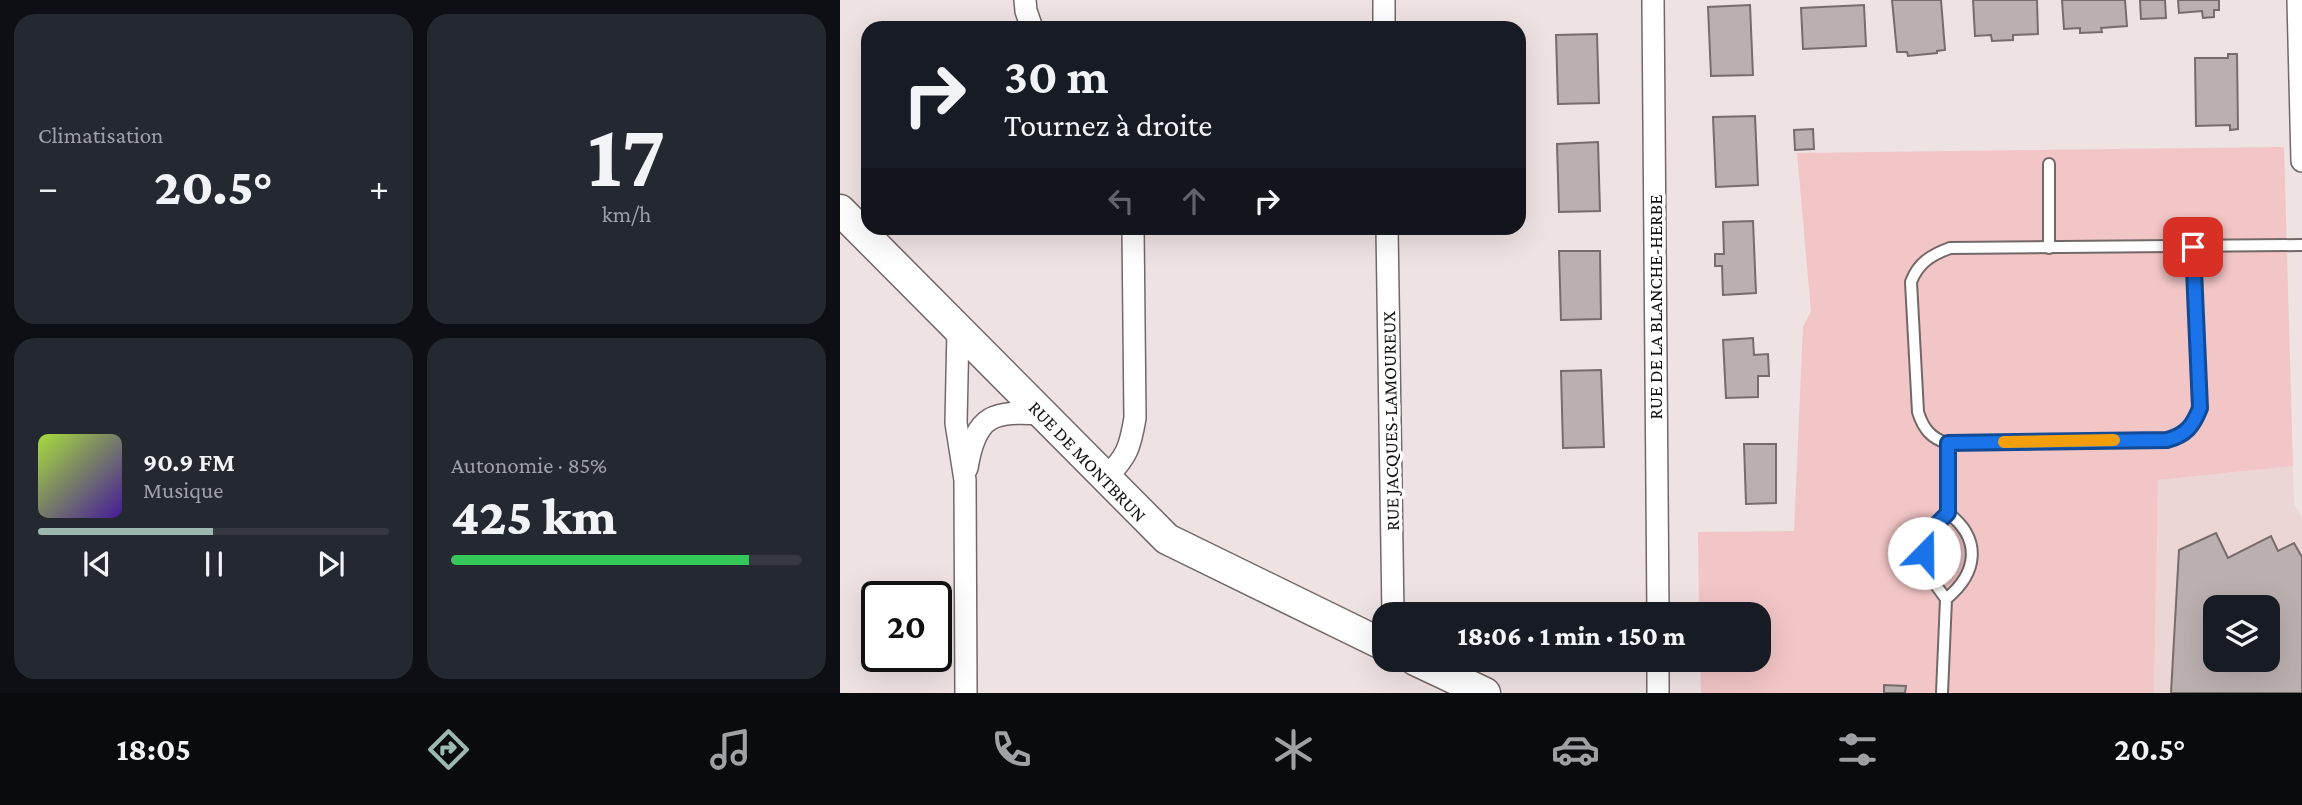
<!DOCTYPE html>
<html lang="fr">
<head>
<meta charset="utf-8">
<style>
  :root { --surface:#171b24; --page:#242831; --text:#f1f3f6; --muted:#9ea1a6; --line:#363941; --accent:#9cb8b0 }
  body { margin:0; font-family:"Crimson Pro",serif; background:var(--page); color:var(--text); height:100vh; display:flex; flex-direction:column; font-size:26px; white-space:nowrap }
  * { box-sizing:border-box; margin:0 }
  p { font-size:23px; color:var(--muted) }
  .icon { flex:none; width:38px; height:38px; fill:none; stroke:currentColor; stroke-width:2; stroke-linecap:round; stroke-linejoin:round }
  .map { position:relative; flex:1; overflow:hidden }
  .drawer { display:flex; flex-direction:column; gap:14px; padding:14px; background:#0d0f14; width:840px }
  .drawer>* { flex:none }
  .top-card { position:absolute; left:21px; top:21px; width:665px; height:214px; border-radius:21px; box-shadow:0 7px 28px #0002; background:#171b24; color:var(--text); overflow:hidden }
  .tools { position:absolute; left:1363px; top:595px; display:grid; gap:14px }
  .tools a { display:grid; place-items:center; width:77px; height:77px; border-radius:14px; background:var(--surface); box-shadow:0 7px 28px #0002; font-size:35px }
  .speed { position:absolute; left:21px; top:581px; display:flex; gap:14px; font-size:35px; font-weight:700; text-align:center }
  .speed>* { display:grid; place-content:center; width:91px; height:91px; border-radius:50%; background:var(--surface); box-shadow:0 7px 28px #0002; line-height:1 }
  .speed .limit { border:4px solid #111; border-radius:10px; background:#fff; color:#111 }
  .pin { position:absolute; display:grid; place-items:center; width:60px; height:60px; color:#fff; margin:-30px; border-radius:14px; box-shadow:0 4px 10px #0006 }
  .me { position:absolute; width:77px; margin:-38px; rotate:22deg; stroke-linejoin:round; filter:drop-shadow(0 0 5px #0008) }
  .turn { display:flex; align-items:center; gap:24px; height:147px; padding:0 28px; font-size:32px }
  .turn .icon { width:91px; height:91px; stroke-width:2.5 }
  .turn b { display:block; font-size:49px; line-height:60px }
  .lanes { display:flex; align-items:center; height:66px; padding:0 28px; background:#0003; justify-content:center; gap:35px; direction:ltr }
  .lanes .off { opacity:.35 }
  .big { font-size:52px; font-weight:800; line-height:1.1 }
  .drawer .card { flex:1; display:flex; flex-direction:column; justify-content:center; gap:10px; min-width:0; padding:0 24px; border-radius:21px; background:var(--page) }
  .drawer .dial { align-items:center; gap:0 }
  .dial b { font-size:91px; line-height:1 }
  .song { display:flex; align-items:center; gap:21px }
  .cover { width:84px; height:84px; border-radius:10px; background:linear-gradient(135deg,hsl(80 70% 55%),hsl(260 70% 35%)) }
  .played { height:7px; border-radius:4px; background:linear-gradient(90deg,var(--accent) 50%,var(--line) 50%) }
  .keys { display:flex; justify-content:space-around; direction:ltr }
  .heat { display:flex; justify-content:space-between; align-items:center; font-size:38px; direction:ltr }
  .charge { height:10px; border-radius:5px; background:linear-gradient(90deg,#34c759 85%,var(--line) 0) }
  .drawer .tiles { flex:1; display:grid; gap:14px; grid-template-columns:repeat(2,1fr) }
  .trip { position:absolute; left:532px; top:602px; width:399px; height:70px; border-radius:21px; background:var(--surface); box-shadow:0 7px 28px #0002; font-weight:800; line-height:70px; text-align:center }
  .menu { display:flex; height:112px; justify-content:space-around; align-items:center; background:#090b0e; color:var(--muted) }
  .menu .icon { width:49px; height:49px }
  .menu .current { color:var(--accent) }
  .menu b { font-size:32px; color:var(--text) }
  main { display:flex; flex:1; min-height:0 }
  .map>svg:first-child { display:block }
  .built { fill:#ebd5d5; fill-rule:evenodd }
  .green { fill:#f2c5c6 }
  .building { fill:#bbafaf; stroke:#776c6c; stroke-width:2; fill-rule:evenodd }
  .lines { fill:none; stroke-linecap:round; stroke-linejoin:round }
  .lane-casing { stroke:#736868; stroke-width:14 }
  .street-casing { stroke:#736868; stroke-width:24 }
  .secondary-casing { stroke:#736868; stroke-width:33 }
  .lane { stroke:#fff; stroke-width:10 }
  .street { stroke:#fff; stroke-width:21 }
  .secondary { stroke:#fff; stroke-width:30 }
  .route-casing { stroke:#114b97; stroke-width:18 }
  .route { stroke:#1a73e8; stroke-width:12 }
  .slow { stroke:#f59e0b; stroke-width:12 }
  .labels { text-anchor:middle; stroke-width:7; stroke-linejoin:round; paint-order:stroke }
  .street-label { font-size:19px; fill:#151111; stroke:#fff }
</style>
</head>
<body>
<main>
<section class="drawer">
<div class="tiles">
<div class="card"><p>Climatisation</p>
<div class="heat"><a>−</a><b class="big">20.5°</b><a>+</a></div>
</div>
<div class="card dial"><b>17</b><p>km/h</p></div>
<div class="card">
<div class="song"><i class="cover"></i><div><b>90.9 FM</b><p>Musique</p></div></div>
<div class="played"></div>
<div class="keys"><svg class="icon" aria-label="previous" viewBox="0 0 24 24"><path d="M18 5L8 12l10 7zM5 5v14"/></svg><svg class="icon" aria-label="pause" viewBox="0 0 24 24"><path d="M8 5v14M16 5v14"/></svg><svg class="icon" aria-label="next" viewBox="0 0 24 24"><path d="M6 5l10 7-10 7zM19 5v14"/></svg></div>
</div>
<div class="card"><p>Autonomie · 85%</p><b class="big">425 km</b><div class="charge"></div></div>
</div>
</section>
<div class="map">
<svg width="1462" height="693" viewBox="0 0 1462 693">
  <rect width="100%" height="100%" fill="#efe2e2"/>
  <path class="built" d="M1453,466L1454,505L1462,517V693H1314L1318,480ZM1376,607H1428V660H1376Z"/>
  <polygon class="green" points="1444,147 1453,466 1318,480 1314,693 861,693 860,660 919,660 919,614 859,614 858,532 954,531 963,327 971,311 957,153"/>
  <g class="building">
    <polygon points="1052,0 1101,0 1105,50 1097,51 1097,53 1068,56 1067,52 1057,52"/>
    <polygon points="1133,0 1197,0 1198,34 1173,35 1173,40 1152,41 1151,35 1135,36"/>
    <polygon points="1222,0 1285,0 1287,26 1261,28 1262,32 1240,33 1240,28 1224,29"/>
    <polygon points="1300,0 1325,0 1326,18 1301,19"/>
    <polygon points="1338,0 1379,0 1379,10 1374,10 1374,17 1363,18 1362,11 1339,13"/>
    <polygon points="910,5 913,75 871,76 868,7"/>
    <polygon points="1024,5 1026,46 963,49 961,8"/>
    <polygon points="757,34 759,103 718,104 716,35"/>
    <polygon points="1388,54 1397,54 1398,129 1390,130 1390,125 1356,126 1355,58 1388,58"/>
    <polygon points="915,116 918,185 876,187 873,117"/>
    <polygon points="973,129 974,149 955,150 954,130"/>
    <polygon points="758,142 760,211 719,212 717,144"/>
    <polygon points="913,221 916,293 883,295 882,266 875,266 875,254 884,254 883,222"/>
    <polygon points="719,251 760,251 761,319 721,320"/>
    <polygon points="913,338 914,355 928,354 929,376 918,376 918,397 886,398 883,340"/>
    <polygon points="761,370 764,447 723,448 721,371"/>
    <polygon points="904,444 936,444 936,503 906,504"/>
    <path d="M1376,533L1388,558L1431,536L1438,551L1454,543L1462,557V693H1331L1339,550ZM1376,607H1428V660H1376Z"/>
    <polygon points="1044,685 1066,686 1065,693 1044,693"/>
  </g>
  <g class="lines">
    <defs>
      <g id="lane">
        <polyline points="1209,164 1209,248"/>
        <path d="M1108,443L1327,440C1346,435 1353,426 1360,408L1353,247"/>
        <path d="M1108,513V443C1091,439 1083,428 1078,412L1071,282C1078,263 1091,255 1110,248L1462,245"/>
        <path d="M1102,693L1106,599L1090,577L1085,565L1084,553L1093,528L1108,513C1142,539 1138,573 1106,599"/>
      </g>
      <g id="street">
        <polyline points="185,0 186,11 192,28"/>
        <polyline points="544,0 544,28"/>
        <polyline points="813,0 818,614"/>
        <polyline points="1458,0 1462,161"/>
        <polyline points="547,228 553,614"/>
        <polyline points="118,330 116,423 125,480 126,693"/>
        <path d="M127,468C136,413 154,411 203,414"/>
        <path d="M266,478C287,456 290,448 295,418L293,228"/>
        <polyline points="818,660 818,693"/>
      </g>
      <g id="secondary">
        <polyline points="0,210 327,539 544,645"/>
        <polyline points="575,660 645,693"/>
      </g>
    </defs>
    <use href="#lane" class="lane-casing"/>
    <use href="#street" class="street-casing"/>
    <use href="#secondary" class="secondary-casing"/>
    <use href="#lane" class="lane"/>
    <use href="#street" class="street"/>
    <use href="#secondary" class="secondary"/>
  </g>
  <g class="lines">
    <defs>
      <path id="route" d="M1084,553L1093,528L1108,513V443L1327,440C1346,435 1353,426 1360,408L1353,247"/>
    </defs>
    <use href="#route" class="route-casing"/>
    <use href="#route" class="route"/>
    <polyline class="slow" points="1164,442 1274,440"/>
  </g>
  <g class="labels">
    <g class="street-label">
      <text transform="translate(815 307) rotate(-90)" y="7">RUE DE LA BLANCHE-HERBE</text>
      <text transform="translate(550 421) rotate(-91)" y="7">RUE JACQUES-LAMOUREUX</text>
      <text transform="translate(248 461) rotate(46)" y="7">RUE DE MONTBRUN</text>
    </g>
  </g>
</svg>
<div class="tools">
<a><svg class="icon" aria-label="layers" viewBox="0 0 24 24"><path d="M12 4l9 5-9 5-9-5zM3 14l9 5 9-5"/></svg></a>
</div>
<div class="speed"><div class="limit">20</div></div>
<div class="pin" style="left:1353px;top:247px;background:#d93025"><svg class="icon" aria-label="arrive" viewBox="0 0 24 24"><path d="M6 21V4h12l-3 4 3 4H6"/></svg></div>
<svg class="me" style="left:1084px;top:553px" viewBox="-20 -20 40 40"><circle r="19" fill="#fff"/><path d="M0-13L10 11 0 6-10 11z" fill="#1a73e8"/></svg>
<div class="trip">18:06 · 1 min · 150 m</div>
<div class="top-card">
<div class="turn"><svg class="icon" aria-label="right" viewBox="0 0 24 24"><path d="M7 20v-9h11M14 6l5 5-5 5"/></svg><div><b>30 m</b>Tournez à droite</div></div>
<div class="lanes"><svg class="icon off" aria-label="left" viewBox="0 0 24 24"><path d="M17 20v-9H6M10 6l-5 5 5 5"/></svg><svg class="icon off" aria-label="ahead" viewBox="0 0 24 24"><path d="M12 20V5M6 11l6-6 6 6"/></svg><svg class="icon" aria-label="right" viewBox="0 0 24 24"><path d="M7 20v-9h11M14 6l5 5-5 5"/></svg></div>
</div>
</div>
</main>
<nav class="menu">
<b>18:05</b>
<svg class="icon current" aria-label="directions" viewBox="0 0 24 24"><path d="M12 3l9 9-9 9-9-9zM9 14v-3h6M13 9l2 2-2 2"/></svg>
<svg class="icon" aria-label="music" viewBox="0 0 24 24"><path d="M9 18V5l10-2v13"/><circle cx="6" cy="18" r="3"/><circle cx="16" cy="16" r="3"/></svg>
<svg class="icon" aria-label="phone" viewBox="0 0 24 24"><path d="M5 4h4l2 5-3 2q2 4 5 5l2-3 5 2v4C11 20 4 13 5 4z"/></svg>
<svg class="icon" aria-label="climate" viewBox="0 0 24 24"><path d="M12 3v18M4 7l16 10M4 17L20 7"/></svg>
<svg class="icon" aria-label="car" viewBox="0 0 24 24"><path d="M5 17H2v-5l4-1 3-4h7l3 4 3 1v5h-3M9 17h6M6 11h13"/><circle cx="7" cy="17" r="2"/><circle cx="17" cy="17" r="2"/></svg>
<svg class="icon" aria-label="filters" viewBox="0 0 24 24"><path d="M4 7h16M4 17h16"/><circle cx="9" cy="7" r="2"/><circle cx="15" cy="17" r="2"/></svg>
<b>20.5°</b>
</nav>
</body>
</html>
